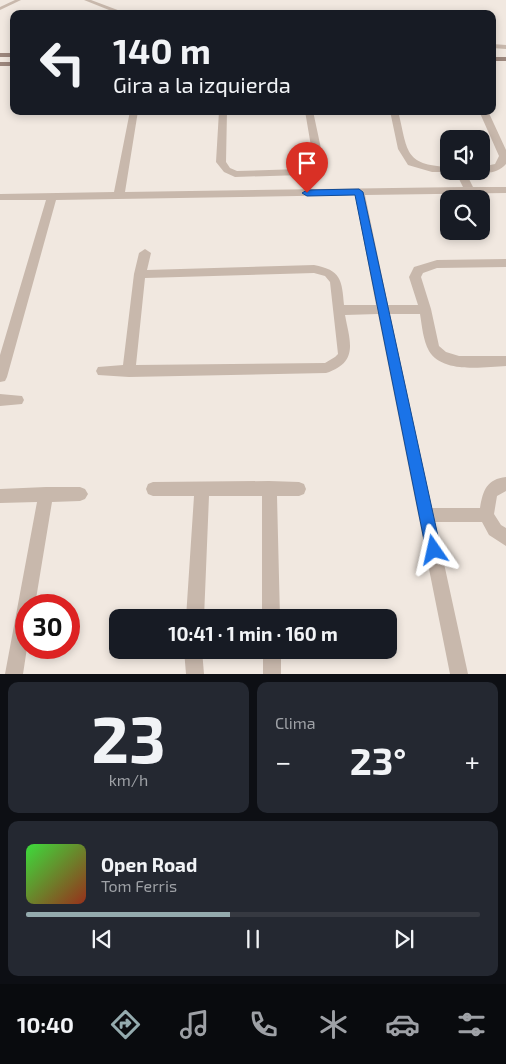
<!DOCTYPE html>
<html lang="es">
<head>
<meta charset="utf-8">
<style>
  :root { --surface:#171b24; --page:#242831; --text:#f1f3f6; --muted:#9ea1a6; --line:#363941; --accent:#94abae }
  body { margin:0; font-family:"Exo 2",sans-serif; background:var(--page); color:var(--text); height:100vh; display:flex; flex-direction:column; font-size:19px; white-space:nowrap }
  * { box-sizing:border-box; margin:0 }
  p { font-size:16px; color:var(--muted) }
  .icon { flex:none; width:28px; height:28px; fill:none; stroke:currentColor; stroke-width:2; stroke-linecap:round; stroke-linejoin:round }
  .map { position:relative; height:674px; overflow:hidden }
  .drawer { display:flex; flex-direction:column; gap:8px; padding:8px; background:#0d0f14; flex:1 }
  .drawer>* { flex:none }
  .guide { position:absolute; left:10px; top:10px; width:486px; height:105px; border-radius:10px; box-shadow:0 2px 8px #0003; background:#171b24; color:var(--text); overflow:hidden }
  .fabs { position:absolute; left:440px; top:130px; display:grid; gap:10px }
  .fabs a { display:grid; place-items:center; width:50px; height:50px; border-radius:10px; background:var(--surface); box-shadow:0 2px 8px #0003; font-size:25px }
  .speed { position:absolute; left:15px; top:594px; display:flex; gap:10px; font-size:25px; font-weight:700; text-align:center }
  .speed>* { display:grid; place-content:center; width:65px; height:65px; border-radius:50%; background:var(--surface); box-shadow:0 2px 8px #0003; line-height:1 }
  .speed .limit { border:8px solid #d22; background:#fff; color:#111 }
  .pin { position:absolute; display:grid; place-items:center; width:42px; height:42px; color:#fff; margin:-51px -21px; border-radius:50% 50% 50% 0; rotate:-45deg; box-shadow:0 0 5px #0007 }
  .pin .icon { rotate:45deg }
  .me { position:absolute; width:55px; margin:-28px; rotate:349deg; stroke-linejoin:round; filter:drop-shadow(0 0 4px #0008) }
  .turn { display:flex; align-items:center; gap:18px; height:105px; padding:0 20px; font-size:22px }
  .turn .icon { width:65px; height:65px; stroke-width:2.5 }
  .turn b { display:block; font-size:35px; line-height:42px }
  .big { font-size:38px; font-weight:700; line-height:1.1 }
  .drawer .widget { flex:1; display:flex; flex-direction:column; justify-content:center; gap:8px; min-width:0; padding:0 18px; border-radius:10px; background:var(--page) }
  .drawer .dial { align-items:center; gap:0 }
  .dial b { font-size:65px; line-height:1 }
  .song { display:flex; align-items:center; gap:15px }
  .cover { width:60px; height:60px; border-radius:8px; background:linear-gradient(135deg,hsl(120 70% 55%),hsl(10 70% 35%)) }
  .played { height:5px; border-radius:2px; background:linear-gradient(90deg,var(--accent) 45%,var(--line) 45%) }
  .keys { display:flex; justify-content:space-around; direction:ltr }
  .heat { display:flex; justify-content:space-between; align-items:center; font-size:28px; direction:ltr }
  .drawer .tiles { flex:1; display:grid; gap:8px; grid-template-columns:1fr 1fr }
  .widget:last-child { grid-column:span 2 }
  .trip { position:absolute; left:109px; top:609px; width:288px; height:50px; border-radius:10px; background:var(--surface); box-shadow:0 2px 8px #0003; font-weight:700; line-height:50px; text-align:center }
  .menu { display:flex; height:80px; justify-content:space-around; align-items:center; background:#090b0e; color:var(--muted) }
  .menu .icon { width:35px; height:35px }
  .menu .active { color:var(--accent) }
  .menu b { font-size:22px; color:var(--text) }
  .map>svg:first-child { display:block }
  .lines { fill:none; stroke-linecap:round; stroke-linejoin:round }
  .service { fill:#c8b8ac; fill-rule:evenodd }
  .minor { fill:#c8b8ac; fill-rule:evenodd }
  .secondary { fill:#9c877d; fill-rule:evenodd }
  .route { fill:#1a73e8; stroke:#114b97 }
</style>
</head>
<body>
<div class="map">
<svg width="506" height="674" viewBox="0 0 506 674">
  <rect width="100%" height="100%" fill="#f1e8e0"/>
  <g class="lines">
    <g class="service">
      <polygon points="15,0 21,0 0,10 0,7"/>
      <polygon points="84,0 91,0 123,12 135,14 119,14"/>
      <polygon points="492,44 506,45 506,49 492,48"/>
    </g>
    <g class="minor">
      <path d="M130,111H138L125,192L463,187L455,171H465L473,187H506V193L365,195L388,305H418L409,277L414,267L437,260L506,259V267L437,268L423,273L421,277L431,309L439,346L446,352L459,356H506V366C484,367 443,374 429,351C423,340 422,326 420,314H390L432,508H480C483,490 487,479 506,477V491L497,496L494,514L501,525L506,528V546L489,535L482,522H435L468,674H450L378,314L345,315C350,342 359,362 326,373L129,377L98,375L96,371L98,367L123,365L134,274L139,253L145,249L151,253L147,270L314,265C341,270 342,280 344,305H376L355,195L56,200L7,377L5,381L0,382V355L46,200H0V194L114,192ZM314,273L325,276L330,282L338,354L335,357L325,363L136,365L145,278Z"/>
      <polygon points="219,111 227,111 226,162 230,168 237,171 300,169 312,163 313,158 305,111 313,111 323,158 321,165 302,175 235,177 224,172 216,162"/>
      <path d="M390,111H398C408,150 403,165 449,167V171L452,172H432L408,165L398,149Z"/>
      <path d="M479,111H488L506,150V164C499,172 487,175 477,171H481V167L495,164L499,156Z"/>
      <polygon points="0,394 22,396 24,400 22,404 0,406"/>
      <polygon points="269,481 299,482 304,484 306,489 304,494 299,496 277,496 280,618 262,618 262,496 209,496 204,618 186,618 194,496 153,496 148,494 146,489 148,484 153,482"/>
      <polygon points="46,487 80,487 85,489 88,494 85,499 80,501 52,502 35,605 26,605 27,648 23,674 5,674 37,502 0,503 0,489"/>
      <polygon points="184,650 202,650 204,674 186,674"/>
      <rect x="263" y="650" width="18" height="24"/>
    </g>
    <g class="secondary">
      <rect x="0" y="53" width="14" height="4"/>
      <rect x="492" y="57" width="14" height="4"/>
      <rect x="0" y="62" width="14" height="4"/>
    </g>
  </g>
  <polygon class="route" points="359,189 363,192 441,550 439,556 434,558 429,556 426,550 355,195 307,196 302,193 307,190"/>
</svg>
<div class="fabs">
<a><svg class="icon" aria-label="sound" viewBox="0 0 24 24"><path d="M4 9h4l5-4v14l-5-4H4zM17 9q2 3 0 6"/></svg></a>
<a><svg class="icon" aria-label="search" viewBox="0 0 24 24"><circle cx="10" cy="10" r="6"/><path d="M15 15l6 6"/></svg></a>
</div>
<div class="speed"><div class="limit">30</div></div>
<div class="pin" style="left:307px;top:193px;background:#d93025"><svg class="icon" aria-label="arrive" viewBox="0 0 24 24"><path d="M6 21V4h12l-3 4 3 4H6"/></svg></div>
<svg class="me" style="left:434px;top:550px" viewBox="-20 -20 40 40"><path d="M0-17L14 15 0 8-14 15z" fill="#1a73e8" stroke="#fff" stroke-width="4"/></svg>
<div class="trip">10:41 · 1 min · 160 m</div>
<div class="guide">
<div class="turn"><svg class="icon" aria-label="left" viewBox="0 0 24 24"><path d="M17 20v-9H6M10 6l-5 5 5 5"/></svg><div><b>140 m</b>Gira a la izquierda</div></div>
</div>
</div>
<section class="drawer">
<div class="tiles">
<div class="widget dial"><b>23</b><p>km/h</p></div>
<div class="widget"><p>Clima</p>
<div class="heat"><a>−</a><b class="big">23°</b><a>+</a></div>
</div>
<div class="widget">
<div class="song"><i class="cover"></i><div><b>Open Road</b><p>Tom Ferris</p></div></div>
<div class="played"></div>
<div class="keys"><svg class="icon" aria-label="previous" viewBox="0 0 24 24"><path d="M18 5L8 12l10 7zM5 5v14"/></svg><svg class="icon" aria-label="pause" viewBox="0 0 24 24"><path d="M8 5v14M16 5v14"/></svg><svg class="icon" aria-label="next" viewBox="0 0 24 24"><path d="M6 5l10 7-10 7zM19 5v14"/></svg></div>
</div>
</div>
</section>
<nav class="menu">
<b>10:40</b>
<svg class="icon active" aria-label="directions" viewBox="0 0 24 24"><path d="M12 3l9 9-9 9-9-9zM9 14v-3h6M13 9l2 2-2 2"/></svg>
<svg class="icon" aria-label="music" viewBox="0 0 24 24"><path d="M9 18V5l10-2v13"/><circle cx="6" cy="18" r="3"/><circle cx="16" cy="16" r="3"/></svg>
<svg class="icon" aria-label="phone" viewBox="0 0 24 24"><path d="M5 4h4l2 5-3 2q2 4 5 5l2-3 5 2v4C11 20 4 13 5 4z"/></svg>
<svg class="icon" aria-label="climate" viewBox="0 0 24 24"><path d="M12 3v18M4 7l16 10M4 17L20 7"/></svg>
<svg class="icon" aria-label="car" viewBox="0 0 24 24"><path d="M5 17H2v-5l4-1 3-4h7l3 4 3 1v5h-3M9 17h6M6 11h13"/><circle cx="7" cy="17" r="2"/><circle cx="17" cy="17" r="2"/></svg>
<svg class="icon" aria-label="filters" viewBox="0 0 24 24"><path d="M4 7h16M4 17h16"/><circle cx="9" cy="7" r="2"/><circle cx="15" cy="17" r="2"/></svg>
</nav>
</body>
</html>
